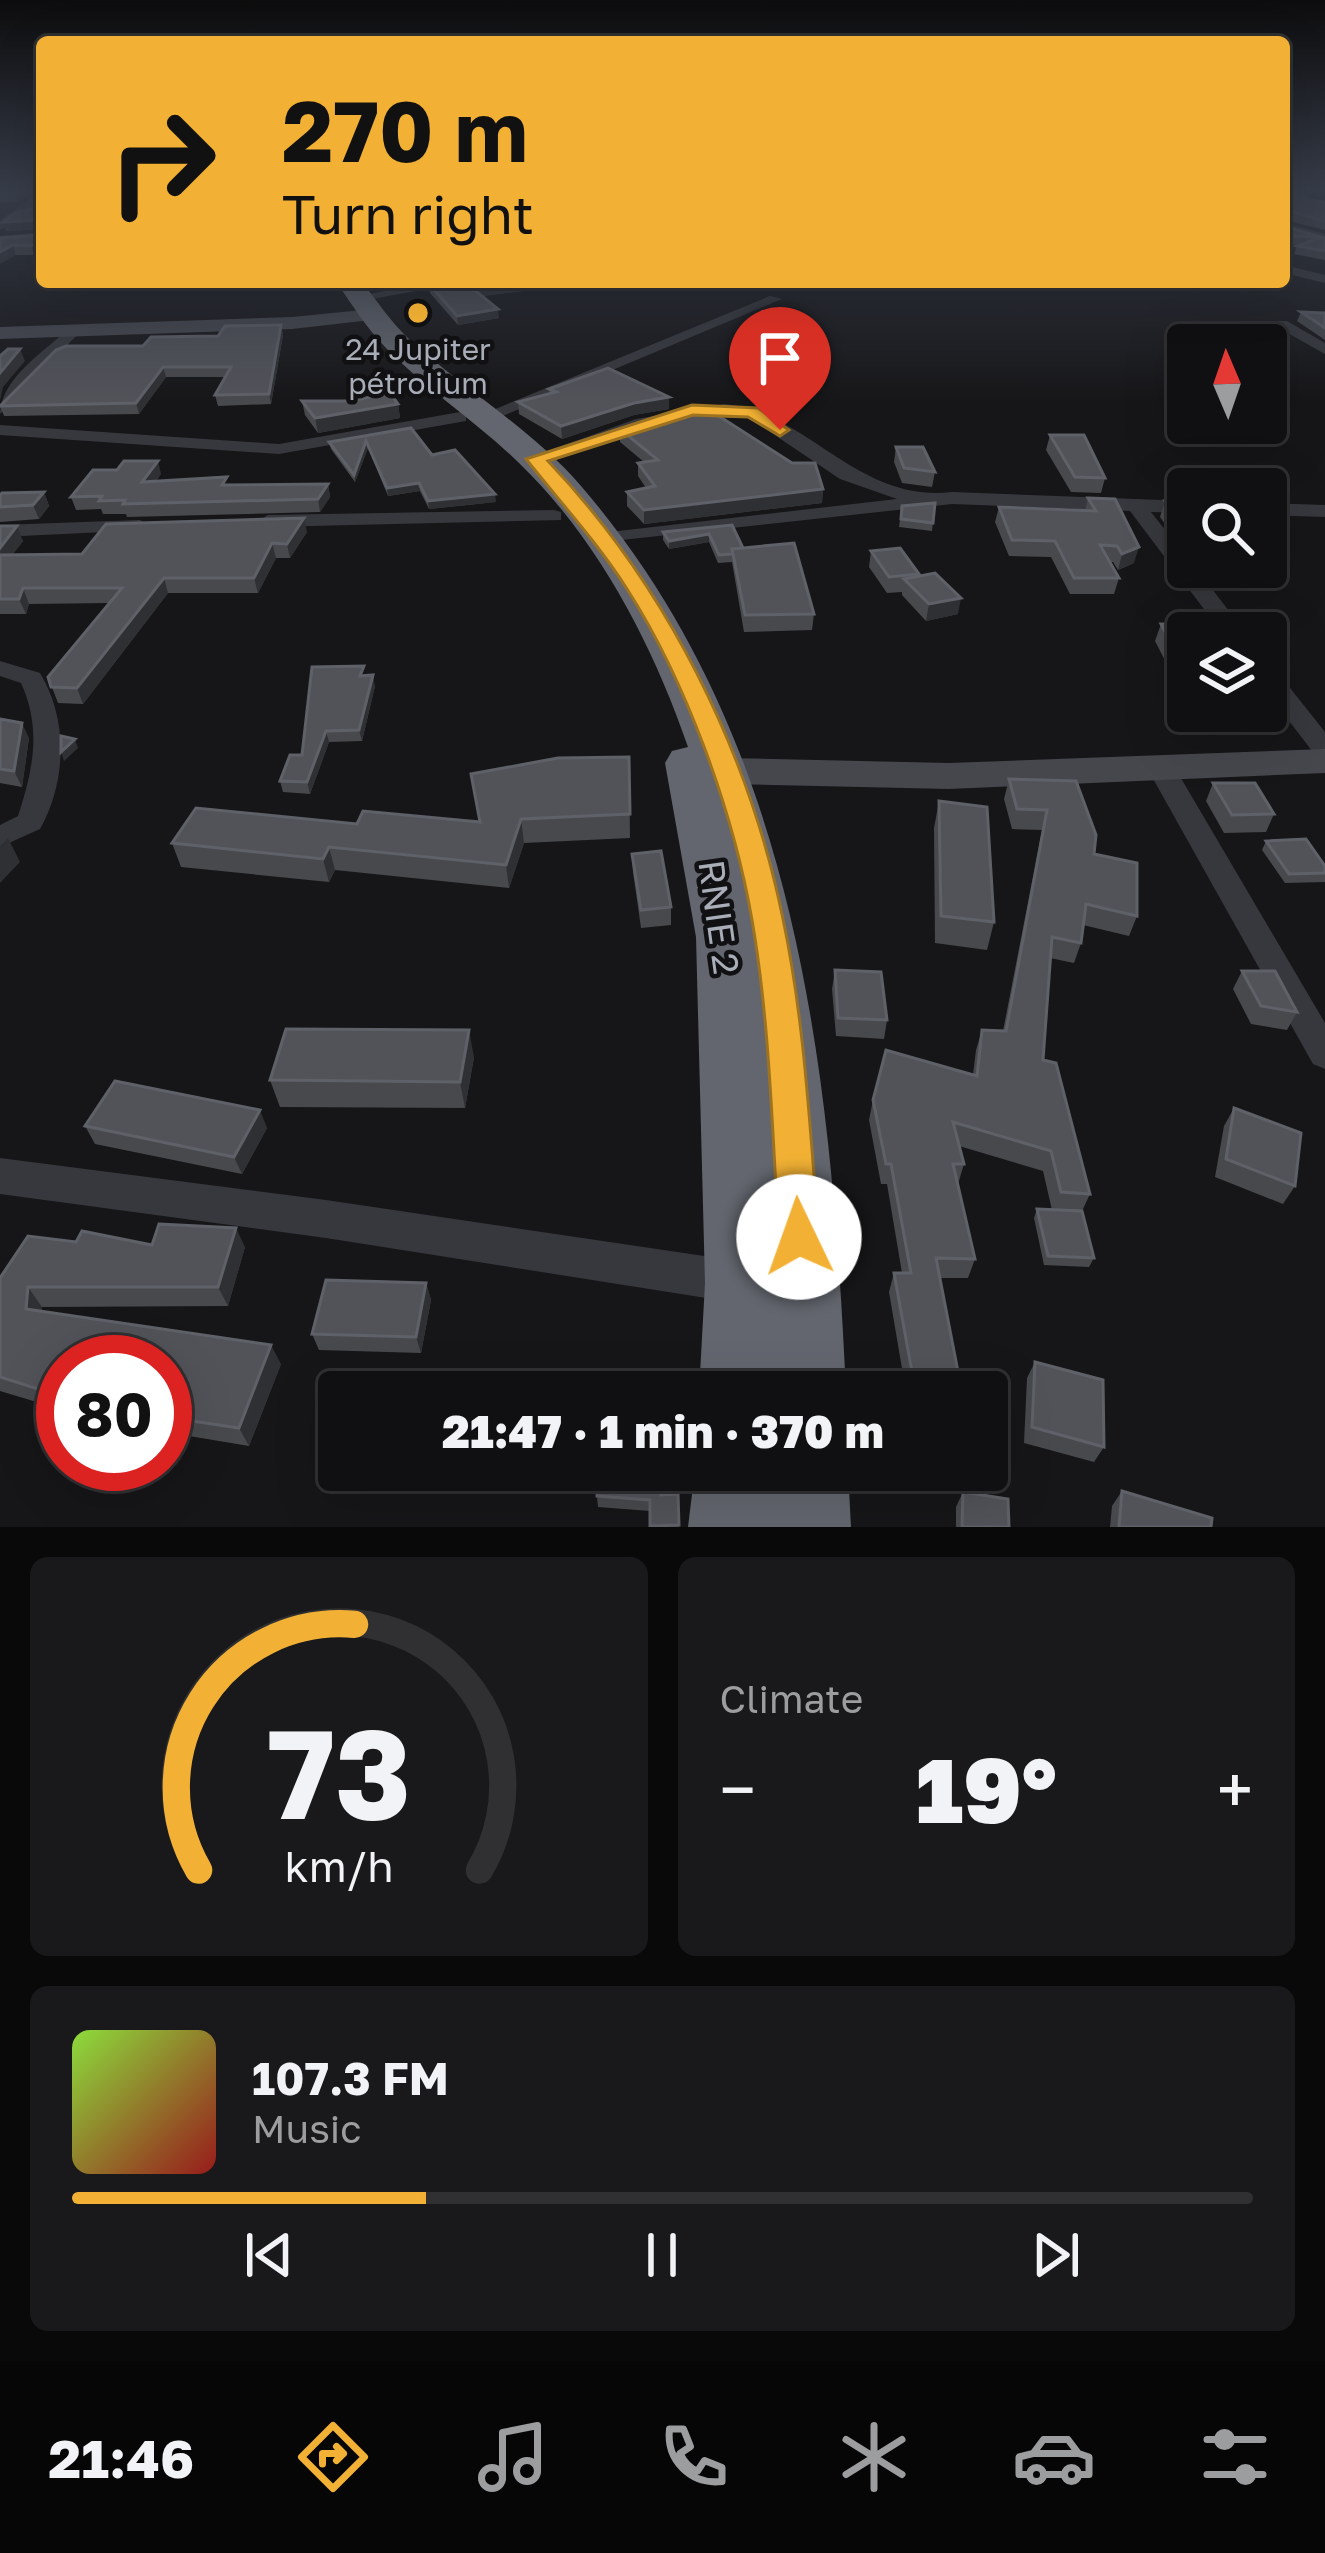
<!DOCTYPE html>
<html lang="en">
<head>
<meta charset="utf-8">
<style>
  :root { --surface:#101012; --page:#19191b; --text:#f1f3f6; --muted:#9c9d9f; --line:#303032; --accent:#f2b134 }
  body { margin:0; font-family:"Golos Text",sans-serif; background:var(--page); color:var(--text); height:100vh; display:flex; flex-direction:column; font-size:45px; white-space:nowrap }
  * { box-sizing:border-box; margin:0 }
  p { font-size:39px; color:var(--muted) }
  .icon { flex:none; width:66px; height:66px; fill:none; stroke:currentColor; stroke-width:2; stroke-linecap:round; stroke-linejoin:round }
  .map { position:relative; height:1527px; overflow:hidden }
  .sheet { display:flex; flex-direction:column; gap:30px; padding:30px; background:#09090a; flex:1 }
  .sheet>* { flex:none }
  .hud { position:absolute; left:36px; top:36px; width:1254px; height:252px; border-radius:12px; box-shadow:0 12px 48px #0002,0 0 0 3px var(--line); background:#f2b134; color:#111; overflow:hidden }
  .needle { width:78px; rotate:358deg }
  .buttons { position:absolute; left:1167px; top:324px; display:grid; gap:24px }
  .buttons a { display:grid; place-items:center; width:120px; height:120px; border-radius:12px; background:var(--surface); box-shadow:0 12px 48px #0002,0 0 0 3px var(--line); font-size:60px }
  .speed { position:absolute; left:36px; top:1335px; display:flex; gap:24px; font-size:60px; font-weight:700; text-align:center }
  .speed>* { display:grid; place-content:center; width:156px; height:156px; border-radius:50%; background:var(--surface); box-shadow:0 12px 48px #0002,0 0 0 3px var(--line); line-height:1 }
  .speed .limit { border:18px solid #d22; background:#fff; color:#111 }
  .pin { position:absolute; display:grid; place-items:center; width:102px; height:102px; color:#fff; margin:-123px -51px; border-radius:50% 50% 50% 0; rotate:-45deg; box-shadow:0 0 12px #0007 }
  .pin .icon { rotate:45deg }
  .me { position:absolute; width:132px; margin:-66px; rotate:357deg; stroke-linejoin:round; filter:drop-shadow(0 0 9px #0008) }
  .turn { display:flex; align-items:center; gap:42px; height:252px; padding:0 48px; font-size:54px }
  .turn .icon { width:156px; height:156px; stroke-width:2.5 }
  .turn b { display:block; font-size:84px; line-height:102px }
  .big { font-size:90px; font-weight:800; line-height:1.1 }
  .sheet .card { flex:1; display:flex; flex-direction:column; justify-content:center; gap:18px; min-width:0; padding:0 42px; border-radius:18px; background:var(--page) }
  .sheet .dial { align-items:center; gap:0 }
  .dial svg { height:312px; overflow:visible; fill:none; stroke:var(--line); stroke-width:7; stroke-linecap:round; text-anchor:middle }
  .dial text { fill:var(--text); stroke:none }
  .song { display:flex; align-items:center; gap:36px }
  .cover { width:144px; height:144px; border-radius:18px; background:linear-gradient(135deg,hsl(90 70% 55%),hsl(0 70% 35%)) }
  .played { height:12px; border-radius:6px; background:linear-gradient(90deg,var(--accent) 30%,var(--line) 30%) }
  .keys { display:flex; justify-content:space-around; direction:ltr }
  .heat { display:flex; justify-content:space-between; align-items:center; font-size:66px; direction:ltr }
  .sheet .tiles { flex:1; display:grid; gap:30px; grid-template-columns:1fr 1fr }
  .card:last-child { grid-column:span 2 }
  .trip { position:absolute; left:318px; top:1371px; width:690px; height:120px; border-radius:12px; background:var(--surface); box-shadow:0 12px 48px #0002,0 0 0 3px var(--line); font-weight:800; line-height:120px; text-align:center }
  .tab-bar { display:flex; height:192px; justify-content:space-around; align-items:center; background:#060607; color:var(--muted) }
  .tab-bar .icon { width:84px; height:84px }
  .tab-bar .selected { color:var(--accent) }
  .tab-bar b { font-size:54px; color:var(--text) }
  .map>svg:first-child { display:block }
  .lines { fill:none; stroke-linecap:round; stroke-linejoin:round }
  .street { fill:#37383d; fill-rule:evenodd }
  .secondary { fill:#45474d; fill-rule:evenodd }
  .highway { fill:#63666e; fill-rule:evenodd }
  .wall { fill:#47494d }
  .shaded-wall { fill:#2f3033 }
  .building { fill:#525359; stroke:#5f6168; stroke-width:3 }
  .route { fill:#f2b134; stroke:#9d7322; stroke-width:3 }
  .poi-dot { fill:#f2b134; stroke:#111113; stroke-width:4.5 }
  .labels { text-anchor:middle; stroke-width:9; stroke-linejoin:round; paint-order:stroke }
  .far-poi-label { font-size:30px; fill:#a8adb8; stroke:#111113 }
  .street-label { font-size:36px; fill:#a8adb8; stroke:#111113 }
</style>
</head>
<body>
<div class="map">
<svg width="1325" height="1527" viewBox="0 0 1325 1527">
  <rect width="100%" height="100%" fill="#161618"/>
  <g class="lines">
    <g class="street">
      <polygon points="42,190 42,198 0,230 0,220"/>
      <polygon points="1284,223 1325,234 1325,242 1284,231"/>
      <polygon points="42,232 42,240 0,244 0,236"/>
      <polygon points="1284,265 1325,275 1325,283 1284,273"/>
      <polygon points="432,282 465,282 361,301 354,297"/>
      <polygon points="770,296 782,299 491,421 476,417"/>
      <polygon points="1277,321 1287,321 1325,343 1325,354 1277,327"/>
      <path d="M68,329L80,332L0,414C0,379 44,352 68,329Z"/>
      <path d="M725,404C808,412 857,503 952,492L1188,501V513L1151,512L1188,559V567H1195L1246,633H1222L1130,511L952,504L594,543V535L601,533L897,499L840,479L748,417L670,421L542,463L526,459L636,419Z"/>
      <polygon points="460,412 466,413 466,421 279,454 0,435 0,425 279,444"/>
      <polygon points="1266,503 1325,505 1325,517 1266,515"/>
      <polygon points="554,510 561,512 561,520 268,527 258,521 268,515"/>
      <polygon points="140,520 150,526 147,530 0,537 0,525"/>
      <path d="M0,661L40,673C68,719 67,781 40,829L0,847V825L18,816C33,770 42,729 21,683L0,676Z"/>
      <polygon points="1266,667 1275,669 1325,732 1325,758 1316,756 1266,691"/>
      <polygon points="1161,759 1175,768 1325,1023 1325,1069 1313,1064 1147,768"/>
      <polygon points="0,1158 326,1200 738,1261 753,1267 759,1282 753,1297 738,1303 326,1238 0,1194"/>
    </g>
    <g class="secondary">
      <polygon points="373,309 380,311 380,319 292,329 0,339 0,327 292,317"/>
      <polygon points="1325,749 1325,773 949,789 725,784 711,780 705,771 711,762 725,758 949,763"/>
    </g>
    <g class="highway">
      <path d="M336,282H362C377,301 391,322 408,338C464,390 531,428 581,486C799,739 831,1072 846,1392H699L705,1283L696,937L665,763L672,751L688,747C653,645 598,539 519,463C477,422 427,390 386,348C367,329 352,304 336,282Z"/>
      <polygon points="695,1470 848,1470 851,1527 688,1527"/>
    </g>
  </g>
  <g class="wall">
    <polygon points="0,189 37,189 18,202 0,202"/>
    <polygon points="1284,189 1294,189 1298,196 1308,200 1325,202 1325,230 1284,220 1284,201 1294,198 1284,196"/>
    <polygon points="42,206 42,251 34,255 16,255 0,238 39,235 40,229 6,231 3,222"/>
    <polygon points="1284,222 1286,227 1325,238 1325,260 1294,254 1297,246 1301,245 1284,244"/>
    <polygon points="429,284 523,291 482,296 499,318 458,325 430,293"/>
    <polygon points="1301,312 1325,313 1325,340 1297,321"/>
    <polygon points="281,325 283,335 271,404 218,406 215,395 225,377 166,377 139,414 4,416 0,406 143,346 218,336"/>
    <polygon points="549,389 669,409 634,415 562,439 519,414 518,402 549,394"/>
    <polygon points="302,401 398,404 400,418 318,433 305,415"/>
    <polygon points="411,428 432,455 496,502 429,509 420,491 388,496 368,448 355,482 331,449 329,442"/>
    <polygon points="620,429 823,489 822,503 644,524 627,506 627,492 646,488 638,476 638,463 644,462 620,442"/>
    <polygon points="1050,435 1105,478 1101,493 1071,492 1046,450"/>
    <polygon points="896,447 935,472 932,487 902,483 894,462"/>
    <polygon points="161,474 156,481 229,485 328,484 330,497 320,512 127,517 126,514 103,514 101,509 76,510 71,497"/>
    <polygon points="44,492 49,506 39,519 0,522 0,495"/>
    <polygon points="1088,498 1134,563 1118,570 1113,562 1109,562 1119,578 1114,594 1070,594 1051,557 1009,556 995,522 999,507 1085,511"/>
    <polygon points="1165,501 1188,501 1188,556 1160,517"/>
    <polygon points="935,503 932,531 899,527 902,506"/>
    <polygon points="732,525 743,548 814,614 812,630 744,632 732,562 718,563 709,542 669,549 663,540 663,532"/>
    <polygon points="0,526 23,541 12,555 82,554 307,532 290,558 276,558 258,593 168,593 83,704 58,703 48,677 109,603 29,604 26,614 0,614"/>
    <polygon points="871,551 919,574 919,576 958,614 926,621 902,595 902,592 887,593 869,567"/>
    <polygon points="1161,624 1188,633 1188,678 1174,678 1155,641"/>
    <polygon points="365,675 375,686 362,741 329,742 310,794 283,792 280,781"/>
    <polygon points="0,719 29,738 22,787 0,783"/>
    <polygon points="629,757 630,838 524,843 509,888 335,870 329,882 181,867 172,843 357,824 479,822"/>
    <polygon points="1009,779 1076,781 1094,854 1137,916 1129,936 1083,925 1081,943 1074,963 1050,958 1043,1060 1090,1194 1082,1211 1094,1258 1089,1267 1044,1265 1034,1218 1037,1209 1052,1210 1043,1171 959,1146 964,1164 958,1184 975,1259 968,1278 939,1278 960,1382 956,1392 906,1392 889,1292 894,1273 902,1273 887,1184 881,1184 869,1120 873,1100 973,1075 976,1050 982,1030 1003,1031 1042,830 1012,829 1004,799"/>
    <polygon points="1213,783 1274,814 1266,832 1224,833 1206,801"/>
    <polygon points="939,801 994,922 987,950 935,943 934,828"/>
    <polygon points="1266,841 1325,873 1325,882 1285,883 1262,850"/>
    <polygon points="632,854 671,907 671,925 641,928 633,872"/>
    <polygon points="835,970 887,1020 884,1039 836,1036 832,989"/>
    <polygon points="1242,971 1297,1012 1287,1030 1251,1024 1233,989"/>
    <polygon points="474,1057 465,1108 280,1107 270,1080"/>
    <polygon points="1234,1108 1295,1186 1283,1204 1215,1177 1224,1126"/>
    <polygon points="85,1126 267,1128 242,1174 95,1144"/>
    <polygon points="76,1242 245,1247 228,1306 42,1307 42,1312 281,1364 249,1446 165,1432 165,1362 63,1362 63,1410 0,1391 0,1278"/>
    <polygon points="426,1283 431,1300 421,1353 319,1350 312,1334"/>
    <polygon points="1035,1362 1104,1447 1094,1462 1024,1443 1027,1378"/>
    <polygon points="1122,1491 1211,1527 1110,1527 1112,1506"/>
    <polygon points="963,1492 1009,1527 956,1527 956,1507"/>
    <polygon points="678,1494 679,1527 650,1527 650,1511 598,1507 597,1496"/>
  </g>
  <g class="shaded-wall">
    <polygon points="21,189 37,189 18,202 15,193"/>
    <polygon points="42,220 42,229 6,231 3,222"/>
    <polygon points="42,239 42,251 34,255 31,246"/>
    <polygon points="13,245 16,255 0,264 0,252"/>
    <polygon points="385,282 408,282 386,286"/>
    <polygon points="523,282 523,291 473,297 472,288"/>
    <polygon points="498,309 499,318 458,325 457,316"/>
    <polygon points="281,325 283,335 271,404 269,394"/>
    <polygon points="20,349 25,361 3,387 0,401 0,373"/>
    <polygon points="163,367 166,377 139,414 136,403"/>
    <polygon points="669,397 669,409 634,415 562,439 561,426 634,403"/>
    <polygon points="398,404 400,418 318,433 315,418"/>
    <polygon points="366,441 368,448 355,482 354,475"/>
    <polygon points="158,461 161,474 146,495 142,482"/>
    <polygon points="419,483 420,491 388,496 387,488"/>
    <polygon points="328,484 330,497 320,512 318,499"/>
    <polygon points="823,489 822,503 644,524 644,510"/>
    <polygon points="44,492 49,506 39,519 33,505"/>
    <polygon points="495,494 496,502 429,509 428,501"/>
    <polygon points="304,518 307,532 290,558 287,544"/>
    <polygon points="17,526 23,541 1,570 0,548"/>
    <polygon points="709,534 709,542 669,549 669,541"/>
    <polygon points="272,543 276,558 258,593 254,578"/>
    <polygon points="1139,547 1134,563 1118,570 1122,554"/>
    <polygon points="164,578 168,593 83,704 77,688"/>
    <polygon points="23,588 29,604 26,614 19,599"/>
    <polygon points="961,598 958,614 926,621 929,604"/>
    <polygon points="373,675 375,686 362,741 359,730"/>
    <polygon points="22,723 29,738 22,787 14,771"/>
    <polygon points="326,731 329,742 310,794 307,782"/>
    <polygon points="75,739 78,748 64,761 61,752"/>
    <polygon points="521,819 524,843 509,888 506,865"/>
    <polygon points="8,838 20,862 0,883 0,846"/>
    <polygon points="329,847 335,870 329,882 323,859"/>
    <polygon points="469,1030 474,1057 465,1108 460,1082"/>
    <polygon points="260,1110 267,1128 242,1174 234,1157"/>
    <polygon points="236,1228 245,1247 228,1306 218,1287"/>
    <polygon points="426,1283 431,1300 421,1353 416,1337"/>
    <polygon points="28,1287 42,1307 41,1328 26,1309"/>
    <polygon points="271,1345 281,1364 249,1446 239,1428"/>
  </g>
  <g class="building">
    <polygon points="0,189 21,189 15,193 0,193"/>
    <polygon points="1296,189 1301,189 1308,200 1325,202 1325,221 1288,211 1284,214 1284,201 1298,197"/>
    <polygon points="42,206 42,220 3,222 15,213"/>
    <polygon points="42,220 42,239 31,246 13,245 0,252 0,238 39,235"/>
    <polygon points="1284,222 1286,227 1325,238 1325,251 1297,246 1322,237 1284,236"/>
    <polygon points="440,282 523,282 472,288 498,309 457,316 429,284"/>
    <polygon points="1301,312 1325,313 1325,328"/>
    <polygon points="281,325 269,394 215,395 231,367 163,367 136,403 0,406 56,350 66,346 143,346 151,337 218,336 225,326"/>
    <polygon points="8,349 20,349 0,373 0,356"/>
    <polygon points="608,368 669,397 634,403 561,426 518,402 556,392 549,389"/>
    <polygon points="390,393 398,404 315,418 302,401 351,401"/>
    <polygon points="711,411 792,463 815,463 823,489 644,510 627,492 655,486 638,463 658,460 620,429 671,413"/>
    <polygon points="411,428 432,455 455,450 495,494 428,501 419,483 387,488 366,441 354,475 329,442"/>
    <polygon points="1050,435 1084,435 1105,478 1075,477"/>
    <polygon points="896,447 923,447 935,472 904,468"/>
    <polygon points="124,461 158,461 142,482 227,477 222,485 328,484 318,499 123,504 125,500 99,501 102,496 71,497 93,470 117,470"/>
    <polygon points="44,492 33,505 0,507 0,495 2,493"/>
    <polygon points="1088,498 1115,499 1139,547 1122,554 1117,546 1100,545 1119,578 1074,578 1055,541 1012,540 999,507 1096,511"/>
    <polygon points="1165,501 1188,501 1188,533"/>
    <polygon points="935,503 933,523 901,519 902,506"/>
    <polygon points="304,518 287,544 272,543 254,578 164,578 77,688 51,687 48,677 122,588 23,588 19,599 0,599 0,555 82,554 106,524"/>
    <polygon points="732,525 743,548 732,549 733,554 719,555 709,534 669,541 663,532"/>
    <polygon points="0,526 17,526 0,548"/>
    <polygon points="794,543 814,614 745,615 732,549"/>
    <polygon points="900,548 919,574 889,577 871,551"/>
    <polygon points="935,573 961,598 929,604 904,579"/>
    <polygon points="1161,624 1216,625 1220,633 1188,633 1188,661 1180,661"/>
    <polygon points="364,666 360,676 373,675 359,730 326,731 307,782 280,781 290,755 302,755 312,667"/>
    <polygon points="0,719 22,723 14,771 0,769"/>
    <polygon points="61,736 75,739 61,752"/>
    <polygon points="629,757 630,814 521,819 506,865 329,847 323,859 172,843 196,808 357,824 363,811 480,822 471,774 558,758"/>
    <polygon points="1009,779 1076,781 1096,835 1094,854 1137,863 1137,916 1086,904 1081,943 1052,937 1043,1060 1056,1063 1090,1194 1061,1192 1051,1151 953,1122 964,1164 953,1164 975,1259 936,1258 960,1382 914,1383 894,1273 911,1273 891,1164 886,1164 873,1100 886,1050 977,1076 982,1030 1006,1031 1047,810 1017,809"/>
    <polygon points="1213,783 1255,783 1274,814 1232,815"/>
    <polygon points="939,801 987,807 994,922 941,916"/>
    <polygon points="1306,839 1325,866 1325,873 1289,874 1266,841"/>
    <polygon points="661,851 671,907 641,910 632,854"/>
    <polygon points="835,970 881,972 887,1020 838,1018"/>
    <polygon points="1242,971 1275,971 1297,1012 1261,1006"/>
    <polygon points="286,1029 469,1030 460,1082 270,1080"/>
    <polygon points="115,1081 260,1110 234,1157 85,1126"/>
    <polygon points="1234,1108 1301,1133 1295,1186 1226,1159"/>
    <polygon points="1037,1209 1082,1211 1094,1258 1048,1256"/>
    <polygon points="159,1224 236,1228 218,1287 28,1287 26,1309 271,1345 239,1428 165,1417 165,1362 63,1362 63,1397 0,1377 0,1278 28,1236 76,1242 82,1231 152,1245"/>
    <polygon points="326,1280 426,1283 416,1337 312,1334"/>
    <polygon points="1035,1362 1103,1380 1104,1447 1032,1427"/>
    <polygon points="625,1371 677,1379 675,1392 621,1392"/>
    <polygon points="598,1470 664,1470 661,1495 678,1494 679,1525 650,1526 650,1500 597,1496"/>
    <polygon points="1122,1491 1212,1518 1211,1527 1119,1527"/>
    <polygon points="963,1492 1008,1499 1009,1527 962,1527"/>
  </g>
  <linearGradient id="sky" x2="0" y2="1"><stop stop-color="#0c0c0d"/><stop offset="0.47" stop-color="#363c48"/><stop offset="1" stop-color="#363c48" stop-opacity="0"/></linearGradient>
  <rect width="1325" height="403" fill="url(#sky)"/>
  <path class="route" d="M692,405L758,408L789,430L780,436L748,417L693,415L548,461C666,585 749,751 783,919C805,1023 810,1132 819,1237L813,1251L799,1257L785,1251L779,1237C772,1132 770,1024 752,920C733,811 686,681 627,589C597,542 560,502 526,459Z"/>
  <circle class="poi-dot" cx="418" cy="313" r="12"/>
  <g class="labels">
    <g class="far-poi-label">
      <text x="418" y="360">24 Jupiter<tspan x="418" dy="34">pétrolium</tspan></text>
    </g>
    <g class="street-label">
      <text transform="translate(719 917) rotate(82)" y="13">RNIE 2</text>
    </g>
  </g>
</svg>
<div class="buttons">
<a><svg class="needle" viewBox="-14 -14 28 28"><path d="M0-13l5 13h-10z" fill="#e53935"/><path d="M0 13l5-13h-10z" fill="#9c9d9f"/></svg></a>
<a><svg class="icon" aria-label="search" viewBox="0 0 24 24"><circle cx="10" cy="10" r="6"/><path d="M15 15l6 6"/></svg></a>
<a><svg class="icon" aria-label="layers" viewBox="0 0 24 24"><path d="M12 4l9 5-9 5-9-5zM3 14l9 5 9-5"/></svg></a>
</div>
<div class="speed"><div class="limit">80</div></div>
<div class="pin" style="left:780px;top:430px;background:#d93025"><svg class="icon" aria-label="arrive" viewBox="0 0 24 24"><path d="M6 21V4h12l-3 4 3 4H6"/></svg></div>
<svg class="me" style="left:799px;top:1237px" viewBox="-20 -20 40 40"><circle r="19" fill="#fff"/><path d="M0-13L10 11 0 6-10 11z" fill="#f2b134"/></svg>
<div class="trip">21:47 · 1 min · 370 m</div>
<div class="hud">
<div class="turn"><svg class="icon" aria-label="right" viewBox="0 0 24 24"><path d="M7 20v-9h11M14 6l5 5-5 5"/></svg><div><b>270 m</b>Turn right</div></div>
</div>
</div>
<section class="sheet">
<div class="tiles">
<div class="card dial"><svg viewBox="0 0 100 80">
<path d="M14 69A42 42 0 1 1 86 69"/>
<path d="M14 69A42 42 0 0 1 54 6" stroke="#f2b134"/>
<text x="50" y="56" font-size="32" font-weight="700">73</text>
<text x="50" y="72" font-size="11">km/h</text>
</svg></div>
<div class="card"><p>Climate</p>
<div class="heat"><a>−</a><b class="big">19°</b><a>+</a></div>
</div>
<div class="card">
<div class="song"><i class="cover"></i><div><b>107.3 FM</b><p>Music</p></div></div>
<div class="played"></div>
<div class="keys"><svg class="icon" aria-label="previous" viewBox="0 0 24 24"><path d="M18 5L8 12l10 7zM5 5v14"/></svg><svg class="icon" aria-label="pause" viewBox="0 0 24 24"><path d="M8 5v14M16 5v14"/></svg><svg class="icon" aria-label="next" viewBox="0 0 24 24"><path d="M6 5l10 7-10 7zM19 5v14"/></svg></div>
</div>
</div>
</section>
<nav class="tab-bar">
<b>21:46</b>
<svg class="icon selected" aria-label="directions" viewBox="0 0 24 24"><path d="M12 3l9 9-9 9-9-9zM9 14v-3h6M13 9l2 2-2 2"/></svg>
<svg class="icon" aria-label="music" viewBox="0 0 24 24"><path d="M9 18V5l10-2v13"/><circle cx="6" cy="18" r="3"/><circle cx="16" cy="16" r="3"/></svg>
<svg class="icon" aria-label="phone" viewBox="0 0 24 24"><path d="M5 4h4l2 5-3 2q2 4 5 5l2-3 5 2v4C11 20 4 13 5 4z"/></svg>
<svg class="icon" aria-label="climate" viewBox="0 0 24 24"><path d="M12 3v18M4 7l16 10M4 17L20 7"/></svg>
<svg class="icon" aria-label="car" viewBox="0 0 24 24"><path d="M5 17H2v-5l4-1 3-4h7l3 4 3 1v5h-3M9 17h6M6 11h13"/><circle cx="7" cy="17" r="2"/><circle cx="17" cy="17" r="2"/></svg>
<svg class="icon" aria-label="filters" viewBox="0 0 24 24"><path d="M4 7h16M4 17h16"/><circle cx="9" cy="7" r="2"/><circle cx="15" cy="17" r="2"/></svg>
</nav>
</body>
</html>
